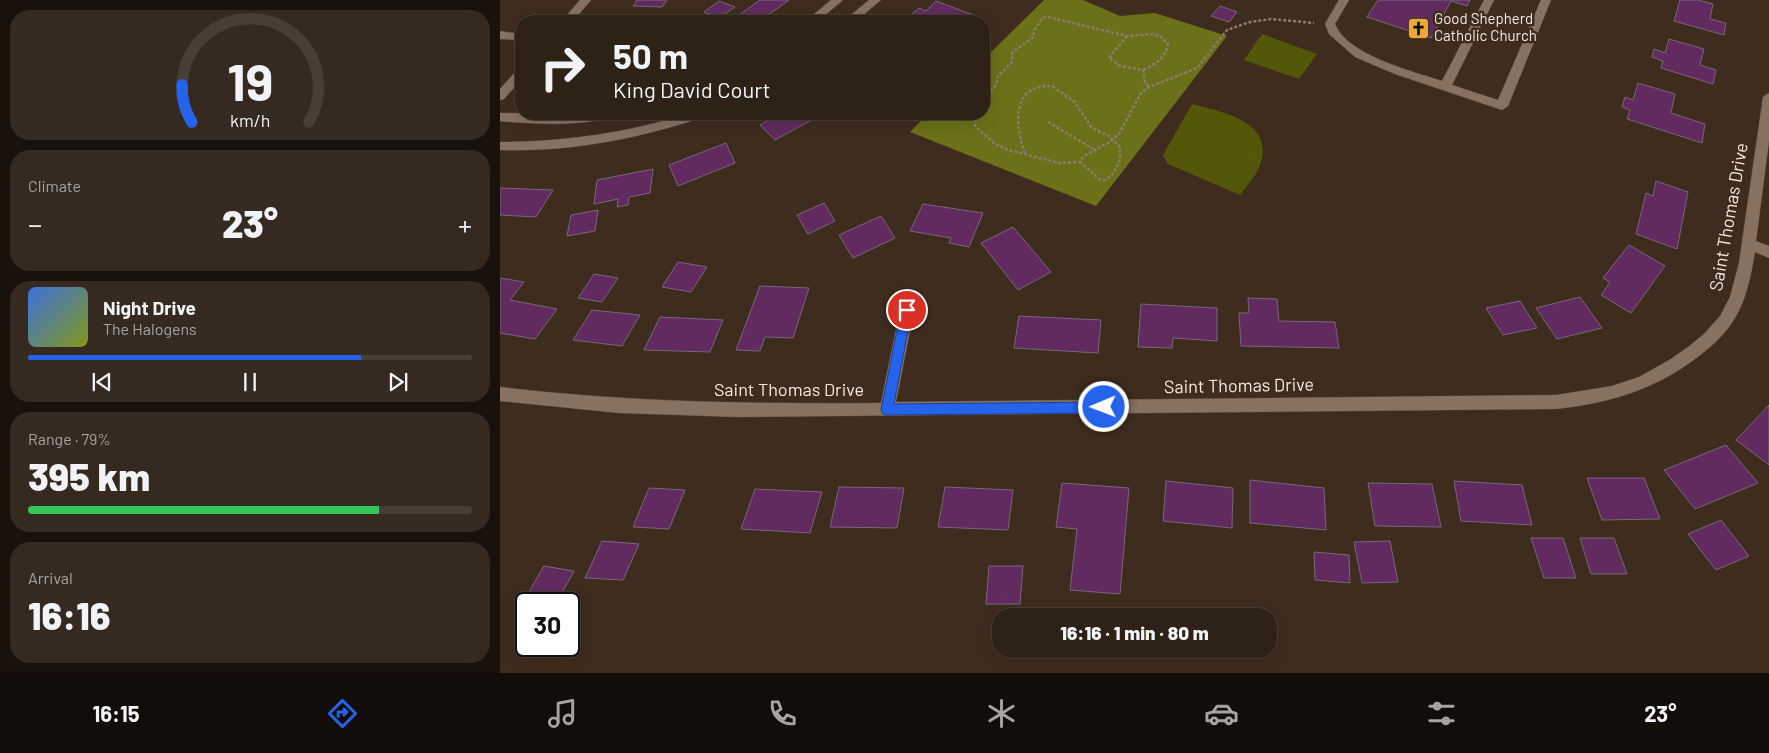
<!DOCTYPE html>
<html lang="en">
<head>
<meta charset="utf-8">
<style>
  :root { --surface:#2e2116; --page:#36291f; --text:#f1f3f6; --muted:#a7a3a1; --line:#493e35; --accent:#2563eb }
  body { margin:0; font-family:Barlow,sans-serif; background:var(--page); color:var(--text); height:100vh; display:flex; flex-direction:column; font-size:19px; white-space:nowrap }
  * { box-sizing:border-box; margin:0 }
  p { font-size:16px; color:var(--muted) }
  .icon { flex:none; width:28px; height:28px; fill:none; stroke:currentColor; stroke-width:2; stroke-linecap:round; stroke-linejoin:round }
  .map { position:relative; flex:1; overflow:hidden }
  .side { display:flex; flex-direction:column; gap:10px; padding:10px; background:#19120c; width:500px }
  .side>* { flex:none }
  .banner { position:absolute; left:15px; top:15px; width:475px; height:105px; border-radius:20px; box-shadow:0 5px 20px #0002,0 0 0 1px var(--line); background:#2e2116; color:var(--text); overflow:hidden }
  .speed { position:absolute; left:15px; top:592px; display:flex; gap:10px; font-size:25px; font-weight:700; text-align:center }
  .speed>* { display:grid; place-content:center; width:65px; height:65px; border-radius:50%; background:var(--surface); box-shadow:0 5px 20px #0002,0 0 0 1px var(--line); line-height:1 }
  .speed .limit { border:2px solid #111; border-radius:8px; background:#fff; color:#111 }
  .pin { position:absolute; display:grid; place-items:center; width:42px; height:42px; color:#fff; margin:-21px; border:2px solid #fff; border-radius:50%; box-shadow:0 1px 5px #0007 }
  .me { position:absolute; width:55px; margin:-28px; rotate:269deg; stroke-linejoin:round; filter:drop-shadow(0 0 4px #0008) }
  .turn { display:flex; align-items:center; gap:18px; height:105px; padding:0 15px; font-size:22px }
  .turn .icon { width:65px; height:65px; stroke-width:2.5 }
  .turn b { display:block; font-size:35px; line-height:42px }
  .big { font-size:38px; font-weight:800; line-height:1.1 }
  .side .card { flex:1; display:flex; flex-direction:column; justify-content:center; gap:8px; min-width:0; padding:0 18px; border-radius:20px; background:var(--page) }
  .side .dial { align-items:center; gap:0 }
  .dial svg { height:130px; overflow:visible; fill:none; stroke:var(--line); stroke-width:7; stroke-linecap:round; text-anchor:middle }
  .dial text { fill:var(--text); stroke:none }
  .song { display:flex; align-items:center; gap:15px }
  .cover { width:60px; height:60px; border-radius:8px; background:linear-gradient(135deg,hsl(220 70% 55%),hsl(70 70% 35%)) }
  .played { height:5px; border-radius:2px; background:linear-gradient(90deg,var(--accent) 75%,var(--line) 75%) }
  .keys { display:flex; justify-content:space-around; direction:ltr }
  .heat { display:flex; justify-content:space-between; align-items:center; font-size:28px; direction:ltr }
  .charge { height:8px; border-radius:4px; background:linear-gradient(90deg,#34c759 79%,var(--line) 0) }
  .trip { position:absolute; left:492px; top:608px; width:285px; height:50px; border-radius:20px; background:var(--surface); box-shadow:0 5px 20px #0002,0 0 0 1px var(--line); font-weight:800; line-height:50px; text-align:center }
  .tab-bar { display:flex; height:80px; justify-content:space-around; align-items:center; background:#120d09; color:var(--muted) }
  .tab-bar .icon { width:35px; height:35px }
  .tab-bar .active { color:var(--accent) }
  .tab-bar b { font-size:22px; color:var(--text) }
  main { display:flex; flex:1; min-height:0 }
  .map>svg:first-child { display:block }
  .green { fill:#545707 }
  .forest { fill:#6c7018 }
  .building { fill:#612b5f; stroke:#796678 }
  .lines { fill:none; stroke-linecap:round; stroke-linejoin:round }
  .minor-casing { stroke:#57473b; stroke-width:1 }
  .path { stroke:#8c7c70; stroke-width:2.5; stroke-dasharray:3 2; stroke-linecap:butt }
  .minor { fill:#877262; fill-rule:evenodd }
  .route { fill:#2563eb; stroke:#184099 }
  .labels { text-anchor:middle; stroke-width:5; stroke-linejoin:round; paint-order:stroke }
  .far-poi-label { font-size:15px; fill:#f4e8df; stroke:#3e2c1e; text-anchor:start }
  .street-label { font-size:18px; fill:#f4e8df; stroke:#3e2c1e }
</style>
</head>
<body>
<main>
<section class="side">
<div class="card dial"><svg viewBox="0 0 100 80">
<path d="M14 69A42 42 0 1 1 86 69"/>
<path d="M14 69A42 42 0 0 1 8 46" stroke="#2563eb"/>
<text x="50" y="56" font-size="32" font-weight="700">19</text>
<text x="50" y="72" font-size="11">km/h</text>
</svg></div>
<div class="card"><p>Climate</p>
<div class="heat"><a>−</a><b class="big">23°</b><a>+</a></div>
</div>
<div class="card">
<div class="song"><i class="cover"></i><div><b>Night Drive</b><p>The Halogens</p></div></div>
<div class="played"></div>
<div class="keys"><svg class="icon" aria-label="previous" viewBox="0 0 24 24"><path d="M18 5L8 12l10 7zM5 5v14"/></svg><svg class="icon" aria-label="pause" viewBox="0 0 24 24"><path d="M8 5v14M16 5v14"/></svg><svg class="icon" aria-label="next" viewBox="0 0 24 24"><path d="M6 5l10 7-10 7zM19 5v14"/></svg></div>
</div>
<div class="card"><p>Range · 79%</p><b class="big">395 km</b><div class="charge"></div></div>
<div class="card"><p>Arrival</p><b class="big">16:16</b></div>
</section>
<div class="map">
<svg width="1269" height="673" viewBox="0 0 1269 673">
  <rect width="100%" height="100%" fill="#3e2c1e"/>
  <g class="green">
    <polygon points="762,34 817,54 799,79 744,60"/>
    <path d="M692,104C721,112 773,120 761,162C758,174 747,185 740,195L668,164L663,155Z"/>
  </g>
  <polygon class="forest" points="544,0 583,0 620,16 655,13 727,36 596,206 410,132 428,114 484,114 484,59"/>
  <g class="building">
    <polygon points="137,0 167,0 162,7 133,6"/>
    <polygon points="260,0 289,0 260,21 239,15"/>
    <polygon points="878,0 970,0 967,6 951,1 931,38 867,17"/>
    <polygon points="1180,0 1198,0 1213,4 1210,19 1226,23 1224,35 1174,21"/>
    <polygon points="219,1 235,7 219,18 204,12"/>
    <polygon points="436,1 476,16 470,21 405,20 419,8 426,11"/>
    <polygon points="720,6 737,12 729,22 711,16"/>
    <polygon points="1169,39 1204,49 1200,65 1216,70 1213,84 1161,68 1163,61 1152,57 1154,49 1165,53"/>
    <polygon points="1138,83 1175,94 1171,113 1205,124 1202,143 1127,119 1130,110 1122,107 1125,97 1133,100"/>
    <polygon points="281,114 316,114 319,116 275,140 260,125"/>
    <polygon points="226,143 235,163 178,186 169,165"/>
    <polygon points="153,169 150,193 129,197 128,205 117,207 118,199 94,204 97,180"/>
    <polygon points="1156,181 1188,192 1177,249 1136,234 1146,193 1153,196"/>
    <polygon points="0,188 53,190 36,217 0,215"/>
    <polygon points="324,203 335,221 308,234 297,215"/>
    <polygon points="423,204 483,213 469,247 449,243 451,238 410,231"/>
    <polygon points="98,210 95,231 67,236 71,215"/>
    <polygon points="381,216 395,238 353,258 339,235"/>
    <polygon points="513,227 551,272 518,290 481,243"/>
    <polygon points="1129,245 1165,266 1131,313 1101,295 1110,282 1103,278"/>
    <polygon points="178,262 207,267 191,292 162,287"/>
    <polygon points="94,274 118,278 102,302 78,298"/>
    <polygon points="0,278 24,282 10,300 57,309 35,339 0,333"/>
    <polygon points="260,286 309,288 293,338 265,337 260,351 236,350"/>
    <polygon points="1080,297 1102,328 1057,339 1036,308"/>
    <polygon points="748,298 777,299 779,321 835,322 839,348 741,346 739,313 749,313"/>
    <polygon points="1020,301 1037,328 1003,335 986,308"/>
    <polygon points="641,304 717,308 717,341 673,338 672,348 638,347"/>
    <polygon points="92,310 140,315 122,346 73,340"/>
    <polygon points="519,316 601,320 598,353 514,348"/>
    <polygon points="160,317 223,320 210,352 144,350"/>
    <polygon points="1269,405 1269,465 1236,440"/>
    <polygon points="1226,445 1258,483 1195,509 1164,470"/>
    <polygon points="1087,478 1144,478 1160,519 1102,520"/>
    <polygon points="750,480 824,488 826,530 750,523"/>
    <polygon points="666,481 733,488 732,528 663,521"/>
    <polygon points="954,481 1022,485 1032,525 961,521"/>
    <polygon points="562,483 629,488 620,594 570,590 577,529 556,527"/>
    <polygon points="868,483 932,484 941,527 875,526"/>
    <polygon points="339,487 404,488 397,528 330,527"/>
    <polygon points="445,487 513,490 508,530 438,527"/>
    <polygon points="149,488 185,490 169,529 133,527"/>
    <polygon points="255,489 322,492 310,533 241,529"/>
    <polygon points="1221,520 1249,556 1216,570 1188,534"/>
    <polygon points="1031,538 1063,538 1076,578 1044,578"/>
    <polygon points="1080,538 1114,538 1127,574 1091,574"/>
    <polygon points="102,541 139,544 123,580 85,578"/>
    <polygon points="890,541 898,582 862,583 854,542"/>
    <polygon points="814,552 849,555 850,583 815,580"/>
    <polygon points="44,566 74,571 56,604 23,602"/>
    <polygon points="489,566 523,566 520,604 486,604"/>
  </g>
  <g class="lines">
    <defs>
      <g id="minor">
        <polygon points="80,0 91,0 73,21 62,21"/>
        <polygon points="331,0 343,0 318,21 306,21"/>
        <polygon points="369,0 381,0 356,21 344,21"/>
        <path d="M839,0H849L835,24C847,55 912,71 942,81L984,0H994L952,85L998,100L1041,0H1051L1008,106L1002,110L895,74L855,57L829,34L825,24Z"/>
        <polygon points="0,31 21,34 21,40 0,39"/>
        <polygon points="21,69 21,80 4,99 0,100 0,89 17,70"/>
        <path d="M1269,93V141L1256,241L1269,246V258L1255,252C1251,275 1247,298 1235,318C1225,335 1210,348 1195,359C1152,391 1108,403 1056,409L238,417L119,413L0,401V387C127,402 253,404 381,403L400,310L402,306L407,304L412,306L414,310L396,402L1056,395L1112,386L1139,377L1171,359L1188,347L1205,333L1220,316L1230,297L1239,263L1263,97Z"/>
        <path d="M0,113L113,114L111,117C76,127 36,124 0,121Z"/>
        <path d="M187,114H206L204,117C137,139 71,152 0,150V142C64,142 126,133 187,114Z"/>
      </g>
    </defs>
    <use href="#minor" class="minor-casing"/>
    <g class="path">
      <polyline points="627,36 609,58 620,66 643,70 645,82 649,87"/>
      <path d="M484,99L496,85L498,76L512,62V53L533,37L535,29L542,18L548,17L627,36L653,34L661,37L668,44C666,57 655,65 643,70"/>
      <polyline points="476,114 475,126 495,144 508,150 559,163 580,162 584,156 608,143 619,134 641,93 649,87 697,68 727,30 750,22 771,19 814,23"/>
      <polyline points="548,122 595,150"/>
      <path d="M525,153C515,127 510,84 552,86L575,102L591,127L609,136L619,146C623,159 616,174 605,180L599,179L580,162"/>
    </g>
    <use href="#minor" class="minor"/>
  </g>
  <polygon class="route" points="407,306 412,310 394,404 604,402 608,403 610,407 608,411 604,413 387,415 383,414 381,410 401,310"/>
  <defs>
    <symbol id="church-square" viewBox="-11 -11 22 22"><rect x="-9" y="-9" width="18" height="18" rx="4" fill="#eda83b" stroke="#3e2c1e"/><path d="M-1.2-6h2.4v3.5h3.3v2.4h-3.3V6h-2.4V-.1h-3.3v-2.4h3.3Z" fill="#111"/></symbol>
  </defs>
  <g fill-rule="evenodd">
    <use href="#church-square" x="906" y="16" width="25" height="25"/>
  </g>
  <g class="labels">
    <g class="far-poi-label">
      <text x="934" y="24">Good Shepherd<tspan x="934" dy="17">Catholic Church</tspan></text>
    </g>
    <g class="street-label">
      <text transform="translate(1229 217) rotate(-80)" y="6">Saint Thomas Drive</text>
      <text transform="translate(739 386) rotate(-1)" y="6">Saint Thomas Drive</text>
      <text x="289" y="396">Saint Thomas Drive</text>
    </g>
  </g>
</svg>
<div class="speed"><div class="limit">30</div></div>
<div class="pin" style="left:407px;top:310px;background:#d93025"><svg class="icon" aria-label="arrive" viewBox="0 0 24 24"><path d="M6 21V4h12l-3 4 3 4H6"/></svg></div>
<svg class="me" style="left:604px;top:407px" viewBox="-20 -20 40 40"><circle r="17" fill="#2563eb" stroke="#fff" stroke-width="3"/><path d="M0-11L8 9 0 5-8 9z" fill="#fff"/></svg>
<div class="trip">16:16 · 1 min · 80 m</div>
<div class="banner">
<div class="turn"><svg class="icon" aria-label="right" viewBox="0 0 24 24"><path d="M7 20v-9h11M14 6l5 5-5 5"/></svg><div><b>50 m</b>King David Court</div></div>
</div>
</div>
</main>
<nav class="tab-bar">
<b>16:15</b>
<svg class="icon active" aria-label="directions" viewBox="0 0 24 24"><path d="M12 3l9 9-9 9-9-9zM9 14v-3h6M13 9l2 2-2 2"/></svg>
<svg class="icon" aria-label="music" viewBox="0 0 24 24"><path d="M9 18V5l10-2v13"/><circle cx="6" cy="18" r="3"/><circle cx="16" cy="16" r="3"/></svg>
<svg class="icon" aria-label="phone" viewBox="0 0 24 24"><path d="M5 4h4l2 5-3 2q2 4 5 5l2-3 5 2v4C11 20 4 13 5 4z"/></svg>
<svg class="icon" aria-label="climate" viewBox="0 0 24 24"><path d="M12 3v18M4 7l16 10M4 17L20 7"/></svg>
<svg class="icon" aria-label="car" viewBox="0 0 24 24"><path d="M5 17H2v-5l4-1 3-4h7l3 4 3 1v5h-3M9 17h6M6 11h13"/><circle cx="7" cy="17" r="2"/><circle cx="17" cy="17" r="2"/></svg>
<svg class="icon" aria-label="filters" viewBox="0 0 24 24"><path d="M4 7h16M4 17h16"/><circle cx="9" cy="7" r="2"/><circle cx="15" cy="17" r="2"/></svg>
<b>23°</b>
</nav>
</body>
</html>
